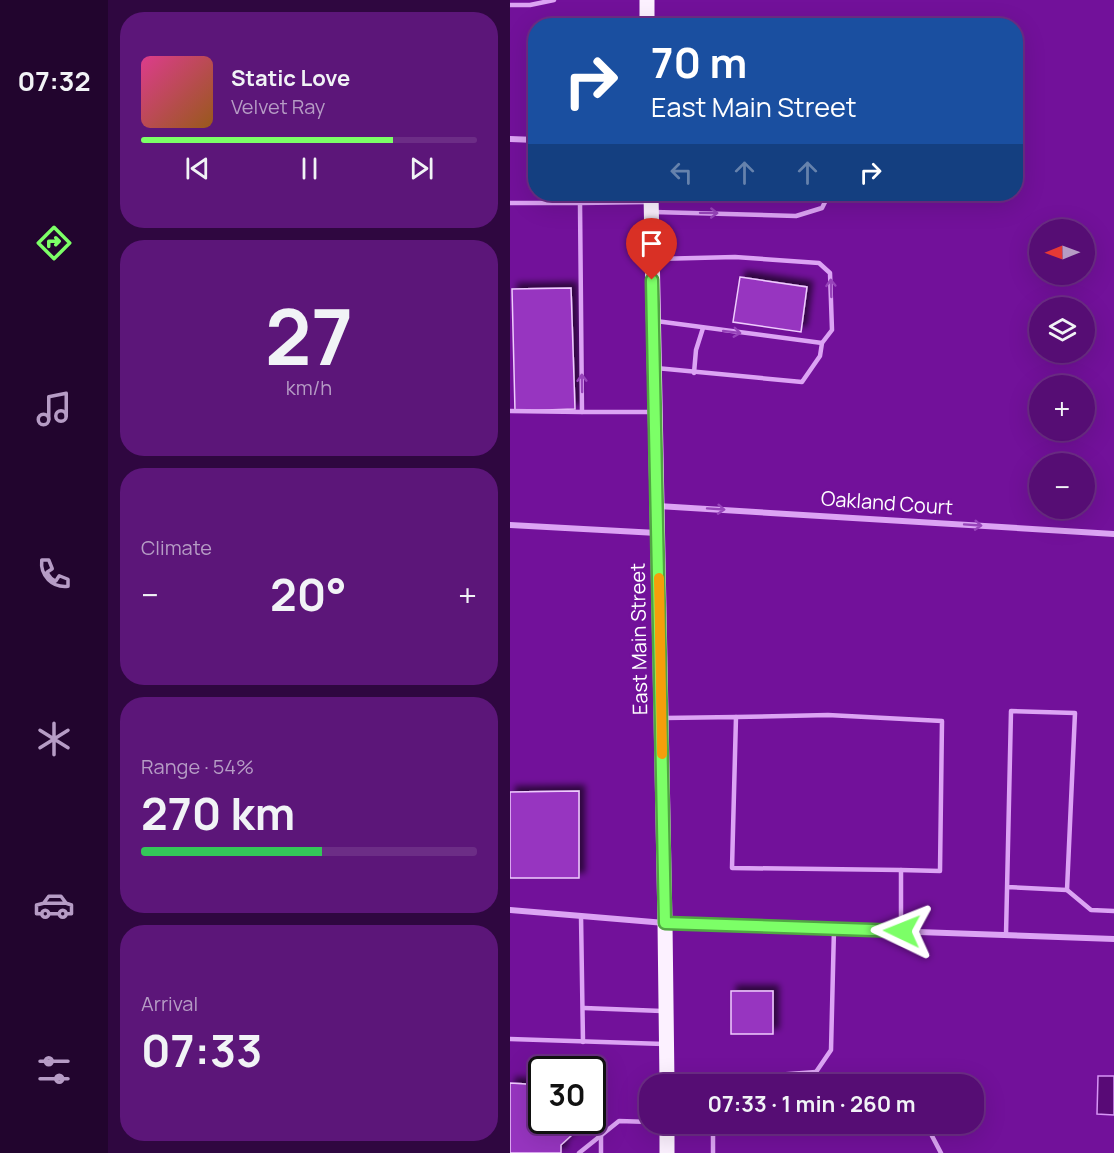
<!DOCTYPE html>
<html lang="en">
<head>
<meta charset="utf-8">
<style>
  :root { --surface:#560d74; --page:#5c1679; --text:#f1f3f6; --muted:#b69cc5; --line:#6c2d86; --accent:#7cff67 }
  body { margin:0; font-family:Manrope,sans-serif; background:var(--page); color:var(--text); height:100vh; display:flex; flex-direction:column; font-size:22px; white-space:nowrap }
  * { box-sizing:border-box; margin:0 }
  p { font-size:20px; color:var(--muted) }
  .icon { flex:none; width:33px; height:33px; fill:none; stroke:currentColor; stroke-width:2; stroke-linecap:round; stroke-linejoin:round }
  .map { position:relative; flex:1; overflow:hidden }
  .details { display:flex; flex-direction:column; gap:12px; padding:12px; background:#2f0740; width:402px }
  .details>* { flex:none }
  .hud { position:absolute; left:18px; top:18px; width:495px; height:183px; border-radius:24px; box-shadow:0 6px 24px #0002,0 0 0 2px var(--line); background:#1a4fa0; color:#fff; overflow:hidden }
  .needle { width:39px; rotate:269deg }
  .fabs { position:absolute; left:519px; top:219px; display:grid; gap:12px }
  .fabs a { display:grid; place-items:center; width:66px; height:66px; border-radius:50%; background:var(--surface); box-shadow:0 6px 24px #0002,0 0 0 2px var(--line); font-size:30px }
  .speed { position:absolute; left:18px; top:1056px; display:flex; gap:12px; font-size:30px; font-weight:700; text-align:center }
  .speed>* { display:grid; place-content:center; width:78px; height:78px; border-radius:50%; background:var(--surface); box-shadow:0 6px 24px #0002,0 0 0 2px var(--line); line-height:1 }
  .speed .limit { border:3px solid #111; border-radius:9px; background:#fff; color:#111 }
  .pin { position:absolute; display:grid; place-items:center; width:51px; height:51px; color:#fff; margin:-62px -26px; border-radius:50% 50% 50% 0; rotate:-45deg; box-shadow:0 0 6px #0007 }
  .pin .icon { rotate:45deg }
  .me { position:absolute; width:66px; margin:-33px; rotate:272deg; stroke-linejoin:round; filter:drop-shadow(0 0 4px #0008) }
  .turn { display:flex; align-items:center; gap:21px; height:126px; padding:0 24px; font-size:27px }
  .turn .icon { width:78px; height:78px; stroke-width:2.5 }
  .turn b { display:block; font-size:42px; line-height:51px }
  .lanes { display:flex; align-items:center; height:57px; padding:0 24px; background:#0003; justify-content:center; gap:30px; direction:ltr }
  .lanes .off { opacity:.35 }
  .big { font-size:45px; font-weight:700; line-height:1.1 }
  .details .tile { flex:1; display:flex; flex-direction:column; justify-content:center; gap:9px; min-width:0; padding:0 21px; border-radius:24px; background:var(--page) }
  .details .dial { align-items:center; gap:0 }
  .dial b { font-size:78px; line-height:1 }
  .song { display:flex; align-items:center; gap:18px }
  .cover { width:72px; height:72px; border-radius:9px; background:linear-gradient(135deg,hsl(330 70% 55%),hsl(30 70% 35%)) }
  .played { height:6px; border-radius:3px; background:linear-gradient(90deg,var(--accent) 75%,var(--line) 75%) }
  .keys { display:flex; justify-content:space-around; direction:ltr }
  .heat { display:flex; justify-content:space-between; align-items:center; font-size:33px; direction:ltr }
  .charge { height:9px; border-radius:4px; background:linear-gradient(90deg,#34c759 54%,var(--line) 0) }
  .trip { position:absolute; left:129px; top:1074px; width:345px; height:60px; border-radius:24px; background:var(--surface); box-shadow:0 6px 24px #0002,0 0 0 2px var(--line); font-weight:700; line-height:60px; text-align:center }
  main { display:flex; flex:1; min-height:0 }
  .dock { display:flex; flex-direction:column; width:108px; justify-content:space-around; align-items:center; background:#22052e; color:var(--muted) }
  .dock .icon { width:42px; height:42px }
  .dock .current { color:var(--accent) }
  .dock b { font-size:27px; color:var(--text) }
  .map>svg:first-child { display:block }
  .water { fill:#580a76; stroke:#d895f7; stroke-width:1.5 }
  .building { fill:#9735c0; stroke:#efccfe; stroke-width:1.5; filter:url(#shadow) }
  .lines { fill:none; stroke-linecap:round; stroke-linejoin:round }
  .service { stroke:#dca4f4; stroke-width:4.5 }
  .minor { stroke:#dca4f4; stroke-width:6 }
  .primary { stroke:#fcf1ff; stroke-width:15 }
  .oneway { stroke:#9744ba }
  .route-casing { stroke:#51a643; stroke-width:15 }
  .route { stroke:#7cff67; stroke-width:10 }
  .slow { stroke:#f59e0b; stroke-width:10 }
  .labels { text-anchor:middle; stroke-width:4.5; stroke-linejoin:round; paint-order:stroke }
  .street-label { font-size:20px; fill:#fff; stroke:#72119a }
</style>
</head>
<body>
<main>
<nav class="dock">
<b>07:32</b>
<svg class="icon current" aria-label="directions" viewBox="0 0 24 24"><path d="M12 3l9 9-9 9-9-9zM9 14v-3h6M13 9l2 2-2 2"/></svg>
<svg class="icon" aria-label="music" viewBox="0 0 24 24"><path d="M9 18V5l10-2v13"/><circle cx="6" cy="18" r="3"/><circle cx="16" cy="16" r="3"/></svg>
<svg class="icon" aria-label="phone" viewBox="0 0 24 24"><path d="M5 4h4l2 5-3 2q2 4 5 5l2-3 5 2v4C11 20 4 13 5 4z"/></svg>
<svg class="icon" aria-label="climate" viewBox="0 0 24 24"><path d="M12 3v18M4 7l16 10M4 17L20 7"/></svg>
<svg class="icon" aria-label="car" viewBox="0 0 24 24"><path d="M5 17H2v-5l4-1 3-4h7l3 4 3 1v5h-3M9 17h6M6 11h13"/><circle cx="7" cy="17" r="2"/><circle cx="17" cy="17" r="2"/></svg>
<svg class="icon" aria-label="filters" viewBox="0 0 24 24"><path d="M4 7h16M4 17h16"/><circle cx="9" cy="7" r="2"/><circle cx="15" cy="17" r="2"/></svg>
</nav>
<section class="details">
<div class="tile">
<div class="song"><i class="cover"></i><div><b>Static Love</b><p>Velvet Ray</p></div></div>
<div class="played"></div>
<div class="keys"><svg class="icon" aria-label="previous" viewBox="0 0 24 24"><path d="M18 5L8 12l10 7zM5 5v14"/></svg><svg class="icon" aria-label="pause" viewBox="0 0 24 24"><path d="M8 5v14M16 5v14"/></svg><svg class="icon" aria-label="next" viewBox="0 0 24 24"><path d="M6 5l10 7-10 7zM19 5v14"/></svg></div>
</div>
<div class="tile dial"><b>27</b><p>km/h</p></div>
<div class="tile"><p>Climate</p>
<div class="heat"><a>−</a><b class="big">20°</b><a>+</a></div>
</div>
<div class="tile"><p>Range · 54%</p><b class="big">270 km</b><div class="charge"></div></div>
<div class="tile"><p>Arrival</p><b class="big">07:33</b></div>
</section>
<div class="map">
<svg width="604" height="1153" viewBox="0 0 604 1153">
  <defs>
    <filter id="shadow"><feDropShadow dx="5.5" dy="-5.5" stdDeviation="3" flood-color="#0009"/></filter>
  </defs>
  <rect width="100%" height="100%" fill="#72119a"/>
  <polygon class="water" points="588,1076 604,1076 604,1115 587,1114"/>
  <g class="building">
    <polygon points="218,194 276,194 276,198"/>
    <polygon points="230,277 297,287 291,332 223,322"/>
    <polygon points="61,288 65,409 5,411 2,289"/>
    <polygon points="69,791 69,878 0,878 0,792"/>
    <rect x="221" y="991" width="42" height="43"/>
    <polygon points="0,1083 32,1085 32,1120 72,1120 72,1126 51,1145 51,1153 0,1153"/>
    <polygon points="251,1124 301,1124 301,1132 251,1130"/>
  </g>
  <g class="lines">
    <g class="service">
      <polyline points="0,5 20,5 44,0"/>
      <polyline points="0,203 70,203 72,412 0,411"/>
      <polyline points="70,203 138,202"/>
      <polyline points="144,212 286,216 312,208 319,194"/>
      <polyline points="145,259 225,257 309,263 320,273 322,330 312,343 310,356 292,382 146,368"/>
      <polyline points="146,321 312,343"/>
      <polyline points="184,373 186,350 193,328"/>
      <polyline points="72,412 142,412"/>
      <polyline points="226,717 318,715 432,721 430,871 391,870"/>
      <polyline points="154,718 226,717 222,868 391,870 391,931"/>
      <polyline points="557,890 581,910 604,911"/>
      <polyline points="71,916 73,1042"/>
      <polyline points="496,935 501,711 565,713 557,890 497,887"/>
      <polyline points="74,1008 152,1011"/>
      <polyline points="0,1039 154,1044"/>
      <polyline points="306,1072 321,1050 324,929"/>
      <polyline points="306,1072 311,1084"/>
      <polyline points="159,1083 306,1072"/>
      <polyline points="203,1124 203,1153"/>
      <polyline points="361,1124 421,1134 431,1153"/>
      <polyline points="69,1153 109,1121 140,1122"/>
      <polyline points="91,1153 91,1136"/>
    </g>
    <g class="minor">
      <polyline points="0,139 26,140"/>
      <polyline points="148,506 604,534"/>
      <polyline points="0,525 147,533"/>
      <polyline points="0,910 155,923 604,939"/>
    </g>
    <g class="primary">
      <polyline points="137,0 137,26"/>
      <polyline points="141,194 155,923 157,1084"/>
      <polyline points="157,1124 157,1153"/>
    </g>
  </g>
  <defs><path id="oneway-shaft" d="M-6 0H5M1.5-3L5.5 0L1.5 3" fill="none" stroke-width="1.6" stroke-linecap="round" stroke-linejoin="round" transform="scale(1.5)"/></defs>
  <g class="oneway">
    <use href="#oneway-shaft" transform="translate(199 213) rotate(1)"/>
    <use href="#oneway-shaft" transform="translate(321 288) rotate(-92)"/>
    <use href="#oneway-shaft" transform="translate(222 332) rotate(7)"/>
    <use href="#oneway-shaft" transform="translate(72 383) rotate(-91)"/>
    <use href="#oneway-shaft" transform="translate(206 509) rotate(4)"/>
    <use href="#oneway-shaft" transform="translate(463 525) rotate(4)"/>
  </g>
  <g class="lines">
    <defs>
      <polyline id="route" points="142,280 155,923 392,931"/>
    </defs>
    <use href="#route" class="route-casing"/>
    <use href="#route" class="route"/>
    <polyline class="slow" points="149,578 152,754"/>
  </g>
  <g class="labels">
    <g class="street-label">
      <text transform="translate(377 503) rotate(4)" y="7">Oakland Court</text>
      <text transform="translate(129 639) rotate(-91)" y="7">East Main Street</text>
    </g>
  </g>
</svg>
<div class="fabs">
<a><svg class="needle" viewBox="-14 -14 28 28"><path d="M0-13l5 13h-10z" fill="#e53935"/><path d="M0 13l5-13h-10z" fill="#b69cc5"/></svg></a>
<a><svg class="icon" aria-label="layers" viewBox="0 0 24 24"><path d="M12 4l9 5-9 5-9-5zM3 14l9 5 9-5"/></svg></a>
<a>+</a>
<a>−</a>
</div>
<div class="speed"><div class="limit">30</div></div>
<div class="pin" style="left:142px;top:280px;background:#d93025"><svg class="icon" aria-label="arrive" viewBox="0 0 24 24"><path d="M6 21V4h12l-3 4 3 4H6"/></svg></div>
<svg class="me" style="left:392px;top:931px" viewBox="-20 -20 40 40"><path d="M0-17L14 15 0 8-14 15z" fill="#7cff67" stroke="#fff" stroke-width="4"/></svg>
<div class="trip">07:33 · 1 min · 260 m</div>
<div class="hud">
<div class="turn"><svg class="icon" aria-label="right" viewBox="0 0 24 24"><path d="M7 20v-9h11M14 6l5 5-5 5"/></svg><div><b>70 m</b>East Main Street</div></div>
<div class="lanes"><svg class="icon off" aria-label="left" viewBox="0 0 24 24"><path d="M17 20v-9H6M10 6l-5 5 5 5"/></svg><svg class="icon off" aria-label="ahead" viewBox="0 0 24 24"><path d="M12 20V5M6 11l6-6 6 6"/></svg><svg class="icon off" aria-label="ahead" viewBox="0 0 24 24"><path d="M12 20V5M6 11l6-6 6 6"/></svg><svg class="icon" aria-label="right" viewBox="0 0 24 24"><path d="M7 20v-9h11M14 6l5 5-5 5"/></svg></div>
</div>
</div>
</main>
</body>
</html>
